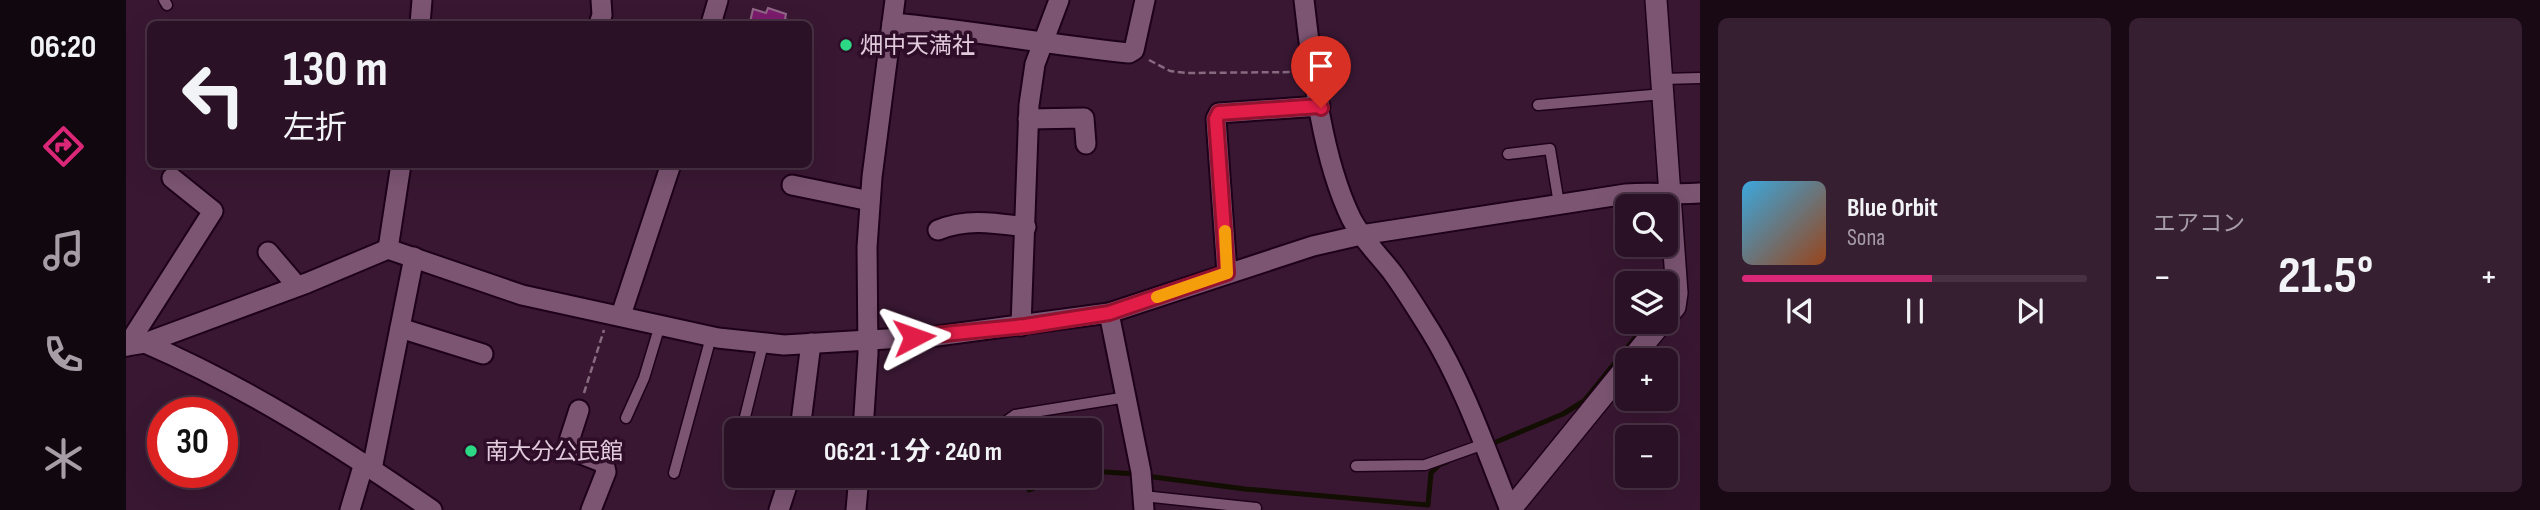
<!DOCTYPE html>
<html lang="ja">
<head>
<meta charset="utf-8">
<style>
  :root { --surface:#2b1126; --page:#371f32; --text:#f1f3f6; --muted:#a69da7; --line:#473143; --accent:#db2777 }
  body { margin:0; font-family:"Sofia Sans Condensed","Noto Sans JP",sans-serif; background:var(--page); color:var(--text); height:100vh; display:flex; flex-direction:column; font-size:26px; white-space:nowrap }
  * { box-sizing:border-box; margin:0 }
  p { font-size:23px; color:var(--muted) }
  .icon { flex:none; width:38px; height:38px; fill:none; stroke:currentColor; stroke-width:2; stroke-linecap:round; stroke-linejoin:round }
  .map { position:relative; flex:1; overflow:hidden }
  .panel { display:flex; flex-direction:column; gap:18px; padding:18px; background:#180915; width:840px }
  .panel>* { flex:none }
  .top-card { position:absolute; left:21px; top:21px; width:665px; height:147px; border-radius:10px; box-shadow:0 7px 28px #0002,0 0 0 2px var(--line); background:#2b1126; color:var(--text); overflow:hidden }
  .buttons { position:absolute; left:1489px; top:194px; display:grid; gap:14px }
  .buttons a { display:grid; place-items:center; width:63px; height:63px; border-radius:10px; background:var(--surface); box-shadow:0 7px 28px #0002,0 0 0 2px var(--line); font-size:35px }
  .speed { position:absolute; left:21px; top:397px; display:flex; gap:14px; font-size:35px; font-weight:700; text-align:center }
  .speed>* { display:grid; place-content:center; width:91px; height:91px; border-radius:50%; background:var(--surface); box-shadow:0 7px 28px #0002,0 0 0 2px var(--line); line-height:1 }
  .speed .limit { border:10px solid #d22; background:#fff; color:#111 }
  .pin { position:absolute; display:grid; place-items:center; width:60px; height:60px; color:#fff; margin:-72px -30px; border-radius:50% 50% 50% 0; rotate:-45deg; box-shadow:0 0 7px #0007 }
  .pin .icon { rotate:45deg }
  .me { position:absolute; width:77px; margin:-38px; rotate:86deg; stroke-linejoin:round; filter:drop-shadow(0 0 5px #0008) }
  .turn { display:flex; align-items:center; gap:24px; height:147px; padding:0 21px; font-size:32px }
  .turn .icon { width:91px; height:91px; stroke-width:2.5 }
  .turn b { display:block; font-size:49px; line-height:60px }
  .big { font-size:52px; font-weight:700; line-height:1.1 }
  .panel .card { flex:1; display:flex; flex-direction:column; justify-content:center; gap:10px; min-width:0; padding:0 24px; border-radius:10px; background:var(--page) }
  .song { display:flex; align-items:center; gap:21px }
  .cover { width:84px; height:84px; border-radius:10px; background:linear-gradient(135deg,hsl(200 70% 55%),hsl(20 70% 35%)) }
  .played { height:7px; border-radius:4px; background:linear-gradient(90deg,var(--accent) 55%,var(--line) 55%) }
  .keys { display:flex; justify-content:space-around; direction:ltr }
  .heat { display:flex; justify-content:space-between; align-items:center; font-size:38px; direction:ltr }
  .panel .tiles { flex:1; display:grid; gap:18px; grid-template-columns:repeat(2,1fr) }
  .trip { position:absolute; left:598px; top:418px; width:378px; height:70px; border-radius:10px; background:var(--surface); box-shadow:0 7px 28px #0002,0 0 0 2px var(--line); font-weight:700; line-height:70px; text-align:center }
  main { display:flex; flex:1; min-height:0 }
  .dock { display:flex; flex-direction:column; width:126px; justify-content:space-around; align-items:center; background:#11070f; color:var(--muted) }
  .dock .icon { width:49px; height:49px }
  .dock .selected { color:var(--accent) }
  .dock b { font-size:32px; color:var(--text) }
  .map>svg:first-child { display:block }
  .lines { fill:none; stroke-linecap:round; stroke-linejoin:round }
  .stream { stroke:#120e01; stroke-width:5 }
  .building { fill:#7b1b6c; stroke:#916887; stroke-width:2 }
  .lane-casing { stroke:#1e0119; stroke-width:13 }
  .street-casing { stroke:#1e0119; stroke-width:23 }
  .secondary-casing { stroke:#1e0119; stroke-width:24 }
  .path { stroke:#876a80; stroke-width:2.5; stroke-dasharray:7 3.5; stroke-linecap:butt }
  .lane { stroke:#7c5573; stroke-width:10 }
  .street { stroke:#7c5573; stroke-width:19 }
  .secondary { stroke:#7c5573; stroke-width:21 }
  .route-casing { stroke:#92132f; stroke-width:18 }
  .route { stroke:#e11d48; stroke-width:12 }
  .slow { stroke:#f59e0b; stroke-width:12 }
  .poi-dot { fill:#2dd884; stroke:#2e0d28; stroke-width:2.5 }
  .labels { text-anchor:middle; stroke-width:7; stroke-linejoin:round; paint-order:stroke }
  .poi-label { font-size:23px; fill:#e1cadb; stroke:#2e0d28; text-anchor:start }
</style>
</head>
<body>
<main>
<nav class="dock">
<b>06:20</b>
<svg class="icon selected" aria-label="directions" viewBox="0 0 24 24"><path d="M12 3l9 9-9 9-9-9zM9 14v-3h6M13 9l2 2-2 2"/></svg>
<svg class="icon" aria-label="music" viewBox="0 0 24 24"><path d="M9 18V5l10-2v13"/><circle cx="6" cy="18" r="3"/><circle cx="16" cy="16" r="3"/></svg>
<svg class="icon" aria-label="phone" viewBox="0 0 24 24"><path d="M5 4h4l2 5-3 2q2 4 5 5l2-3 5 2v4C11 20 4 13 5 4z"/></svg>
<svg class="icon" aria-label="climate" viewBox="0 0 24 24"><path d="M12 3v18M4 7l16 10M4 17L20 7"/></svg>
</nav>
<div class="map">
<svg width="1574" height="510" viewBox="0 0 1574 510">
  <rect width="100%" height="100%" fill="#391732"/>
  <g class="lines">
    <g class="stream">
      <polyline points="1363,445 1437,414 1458,401 1522,322"/>
      <polyline points="964,471 1010,474"/>
      <polyline points="1020,476 1119,489 1302,505 1305,473 1313,465 1321,462"/>
      <polyline points="903,490 941,476"/>
    </g>
  </g>
  <polygon class="building" points="642,8 660,14 659,19 667,22 666,24 633,24 624,22 627,9 640,13"/>
  <g class="lines">
    <defs>
      <g id="lane">
        <polyline points="38,0 41,5"/>
        <polyline points="1536,79 1574,78"/>
        <polyline points="1412,105 1537,94"/>
        <polyline points="1382,154 1424,149 1433,204"/>
        <polyline points="500,418 518,378 534,325"/>
        <polyline points="618,421 637,344"/>
        <polyline points="877,430 882,420 889,415 1001,397"/>
        <polyline points="1230,466 1299,465 1358,444"/>
        <polyline points="548,473 585,337"/>
        <polyline points="1017,496 1130,508"/>
      </g>
      <g id="street">
        <path d="M1178,0C1186,68 1195,156 1225,218C1235,238 1252,254 1266,272C1280,291 1292,311 1304,330C1338,385 1360,450 1384,510"/>
        <path d="M766,23C845,30 924,45 1003,53L1008,50L1019,0"/>
        <polyline points="294,24 296,0"/>
        <polyline points="473,24 476,15 475,0"/>
        <polyline points="585,24 592,0"/>
        <polyline points="902,119 958,118 960,144"/>
        <polyline points="666,185 744,201"/>
        <path d="M812,230C841,218 869,223 900,227"/>
        <polyline points="262,249 275,164"/>
        <polyline points="142,252 171,286"/>
        <polyline points="1101,273 1090,119 1093,113 1194,106"/>
        <polyline points="983,313 1015,472 1018,510"/>
        <polyline points="495,315 545,164"/>
        <polyline points="895,326 903,105 909,64 933,0"/>
        <polyline points="274,328 357,354"/>
        <path d="M19,343C121,387 215,447 306,510"/>
        <path d="M0,346L19,343L181,283L262,249L396,295L592,338L658,345L811,336L983,313L1187,246L1235,235L1500,194C1525,192 1549,195 1574,193"/>
        <polyline points="1,346 87,211 46,178"/>
        <polyline points="453,410 443,441 445,450 478,463 480,472 465,510"/>
        <polyline points="674,430 685,343"/>
        <polyline points="737,430 742,354 741,247 746,177 769,0"/>
        <polyline points="246,469 288,257"/>
        <polyline points="224,510 238,463"/>
        <polyline points="653,510 664,476"/>
        <polyline points="730,510 733,476"/>
      </g>
      <g id="secondary">
        <polyline points="1530,0 1551,293 1549,307 1540,317"/>
        <polyline points="1505,360 1536,322"/>
        <polyline points="1384,510 1502,365"/>
      </g>
    </defs>
    <use href="#lane" class="lane-casing"/>
    <use href="#street" class="street-casing"/>
    <use href="#secondary" class="secondary-casing"/>
    <g class="path">
      <polyline points="1023,60 1044,71 1061,73 1171,72"/>
      <polyline points="458,393 478,330"/>
    </g>
    <use href="#lane" class="lane"/>
    <use href="#street" class="street"/>
    <use href="#secondary" class="secondary"/>
  </g>
  <g class="lines">
    <defs>
      <polyline id="route" points="788,337 899,326 983,313 1101,273 1090,119 1093,113 1194,106 1195,108"/>
    </defs>
    <use href="#route" class="route-casing"/>
    <use href="#route" class="route"/>
    <polyline class="slow" points="1031,297 1101,273 1099,231"/>
  </g>
  <g class="poi-dot">
    <circle cx="720" cy="45" r="7"/>
    <circle cx="345" cy="451" r="7"/>
  </g>
  <g class="labels">
    <g class="poi-label">
      <text x="734" y="53">畑中天満社</text>
      <text x="359" y="459">南大分公民館</text>
    </g>
  </g>
</svg>
<div class="buttons">
<a><svg class="icon" aria-label="search" viewBox="0 0 24 24"><circle cx="10" cy="10" r="6"/><path d="M15 15l6 6"/></svg></a>
<a><svg class="icon" aria-label="layers" viewBox="0 0 24 24"><path d="M12 4l9 5-9 5-9-5zM3 14l9 5 9-5"/></svg></a>
<a>+</a>
<a>−</a>
</div>
<div class="speed"><div class="limit">30</div></div>
<div class="pin" style="left:1195px;top:108px;background:#d93025"><svg class="icon" aria-label="arrive" viewBox="0 0 24 24"><path d="M6 21V4h12l-3 4 3 4H6"/></svg></div>
<svg class="me" style="left:788px;top:337px" viewBox="-20 -20 40 40"><path d="M0-17L14 15 0 8-14 15z" fill="#e11d48" stroke="#fff" stroke-width="4"/></svg>
<div class="trip">06:21 · 1 分 · 240 m</div>
<div class="top-card">
<div class="turn"><svg class="icon" aria-label="left" viewBox="0 0 24 24"><path d="M17 20v-9H6M10 6l-5 5 5 5"/></svg><div><b>130 m</b>左折</div></div>
</div>
</div>
<section class="panel">
<div class="tiles">
<div class="card">
<div class="song"><i class="cover"></i><div><b>Blue Orbit</b><p>Sona</p></div></div>
<div class="played"></div>
<div class="keys"><svg class="icon" aria-label="previous" viewBox="0 0 24 24"><path d="M18 5L8 12l10 7zM5 5v14"/></svg><svg class="icon" aria-label="pause" viewBox="0 0 24 24"><path d="M8 5v14M16 5v14"/></svg><svg class="icon" aria-label="next" viewBox="0 0 24 24"><path d="M6 5l10 7-10 7zM19 5v14"/></svg></div>
</div>
<div class="card"><p>エアコン</p>
<div class="heat"><a>−</a><b class="big">21.5°</b><a>+</a></div>
</div>
</div>
</section>
</main>
</body>
</html>
